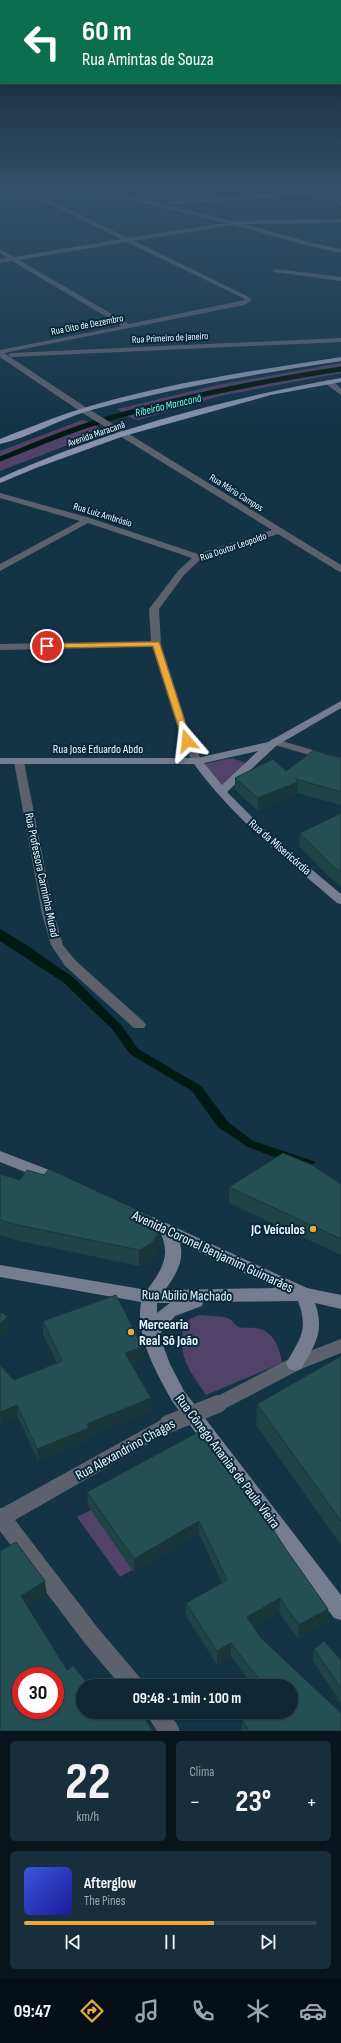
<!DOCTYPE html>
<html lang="pt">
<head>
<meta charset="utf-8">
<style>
  :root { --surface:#0f2634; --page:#182e3c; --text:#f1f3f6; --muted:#9ba5ac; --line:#2f434f; --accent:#eba93a }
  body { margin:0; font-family:"Sofia Sans Condensed",sans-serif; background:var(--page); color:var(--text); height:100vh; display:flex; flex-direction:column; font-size:15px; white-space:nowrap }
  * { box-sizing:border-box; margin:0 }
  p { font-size:13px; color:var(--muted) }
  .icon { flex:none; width:22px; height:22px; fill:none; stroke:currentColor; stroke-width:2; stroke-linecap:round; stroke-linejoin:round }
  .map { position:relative; height:1731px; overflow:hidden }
  .sheet { display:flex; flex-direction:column; gap:10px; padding:10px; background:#08151d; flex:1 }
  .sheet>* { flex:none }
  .banner { position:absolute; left:0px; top:0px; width:341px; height:84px; box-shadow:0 1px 3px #0004,0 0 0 1px var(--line); background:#0b6e4f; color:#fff; overflow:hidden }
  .speed { position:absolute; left:12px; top:1667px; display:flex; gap:8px; font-size:20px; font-weight:700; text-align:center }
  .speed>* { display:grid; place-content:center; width:52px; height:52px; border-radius:50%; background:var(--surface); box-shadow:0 1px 3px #0004,0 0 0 1px var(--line); line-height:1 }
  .speed .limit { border:6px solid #d22; background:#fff; color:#111 }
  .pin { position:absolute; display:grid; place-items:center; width:34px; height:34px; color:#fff; margin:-17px; border:2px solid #fff; border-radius:50%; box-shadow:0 1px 4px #0007 }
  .me { position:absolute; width:44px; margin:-22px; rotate:343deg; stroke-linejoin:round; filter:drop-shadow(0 0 3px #0008) }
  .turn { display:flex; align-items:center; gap:14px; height:84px; padding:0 16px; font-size:18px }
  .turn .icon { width:52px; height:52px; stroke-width:2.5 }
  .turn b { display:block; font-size:28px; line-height:34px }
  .big { font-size:30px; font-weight:700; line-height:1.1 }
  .sheet .card { flex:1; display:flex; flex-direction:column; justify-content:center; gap:6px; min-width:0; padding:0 14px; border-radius:6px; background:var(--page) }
  .sheet .dial { align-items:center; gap:0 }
  .dial b { font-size:52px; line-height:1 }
  .song { display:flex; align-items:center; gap:12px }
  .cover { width:48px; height:48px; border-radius:6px; background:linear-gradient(135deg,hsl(230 70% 55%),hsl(240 70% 35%)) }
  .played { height:4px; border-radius:2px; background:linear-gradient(90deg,var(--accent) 65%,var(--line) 65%) }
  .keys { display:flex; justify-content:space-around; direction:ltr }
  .heat { display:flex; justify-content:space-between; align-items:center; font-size:22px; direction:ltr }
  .sheet .tiles { flex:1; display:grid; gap:10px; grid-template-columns:1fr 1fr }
  .card:last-child { grid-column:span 2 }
  .trip { position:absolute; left:76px; top:1679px; width:222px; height:40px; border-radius:20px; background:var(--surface); box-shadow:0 1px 3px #0004,0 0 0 1px var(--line); font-weight:700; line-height:40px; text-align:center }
  .tab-bar { display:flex; height:64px; justify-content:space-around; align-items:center; background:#060f15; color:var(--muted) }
  .tab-bar .icon { width:28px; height:28px }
  .tab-bar .current { color:var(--accent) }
  .tab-bar b { font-size:18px; color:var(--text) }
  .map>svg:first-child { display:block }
  .green { fill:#514268 }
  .water { fill:#001912 }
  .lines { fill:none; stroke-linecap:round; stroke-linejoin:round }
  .stream { stroke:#001912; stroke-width:5 }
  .street { fill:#5c616e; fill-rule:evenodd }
  .secondary { fill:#757d91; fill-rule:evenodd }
  .primary { fill:#8892ac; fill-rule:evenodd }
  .street-bridge { stroke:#5c616e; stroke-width:18 }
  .wall { fill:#1f4448 }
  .shaded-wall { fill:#19373b }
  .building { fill:#244f54; stroke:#19373b; fill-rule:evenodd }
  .route { fill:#eba93a; stroke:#996e26 }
  .poi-dot { fill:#eba93a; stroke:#09293a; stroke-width:1.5 }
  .labels { text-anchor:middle; stroke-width:4; stroke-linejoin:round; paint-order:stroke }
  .far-street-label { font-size:10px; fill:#ebf5fd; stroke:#09293a }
  .far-water-label { font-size:11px; font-style:italic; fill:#7cfad7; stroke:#09293a }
  .street-label { font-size:12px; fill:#ebf5fd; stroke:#09293a }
  .near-poi-label { font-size:14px; font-weight:bold; fill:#ebf5fd; stroke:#09293a; text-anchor:end }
  .near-street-label { font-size:14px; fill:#ebf5fd; stroke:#09293a }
</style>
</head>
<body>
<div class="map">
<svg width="341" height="1731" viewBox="0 0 341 1731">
  <rect width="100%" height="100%" fill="#143345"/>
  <g class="green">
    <polygon points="341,363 341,373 220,396 138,420 131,418 117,409 217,385"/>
    <path d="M82,420C89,421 99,426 102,432L0,471V451Z"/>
    <polygon points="232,758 246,763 223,786 203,764"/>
    <path d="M199,1315C209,1316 220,1315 230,1319C233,1321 234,1324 237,1326C242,1329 249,1327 255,1328C273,1329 280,1348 282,1363L206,1395C188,1369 175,1352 186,1321Z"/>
    <polygon points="95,1508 137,1567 120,1577 77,1517"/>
  </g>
  <polygon class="water" points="0,929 25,944 74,978 122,1026 138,1049 201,1086 228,1122 253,1141 316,1162 305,1169 248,1147 218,1127 192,1091 130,1054 112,1029 63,982 0,941"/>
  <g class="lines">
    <path class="stream" d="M0,459C30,447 60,434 91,424C173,398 257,382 341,369"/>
    <g class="street">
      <path d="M15,187H22L128,238L225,223L80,187H89L233,221L341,219V223L244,224L312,243L341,249V253L309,246L233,225L134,241L247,296L252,300L244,305L4,353L87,408L341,565V572L338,571L278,534L201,559L184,575L159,609L161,644L192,741L202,761L201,763H193L182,741L152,647L0,650V644L151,641L149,609L178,571L192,558L88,523L0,571V564L80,521L0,498V493L90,518L198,554L272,530L81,412L0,357V350L122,326L12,261L0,263V259L8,258L0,253V249L14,257L122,239ZM127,242L243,298L245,300L129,324L19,260Z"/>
      <polygon points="204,187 210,187 222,197 325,190 324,187 330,189 341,188 341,192 333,192 341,202 341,207 327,193 165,205 162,203 216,198"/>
      <polygon points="276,269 341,277 341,281 274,272 273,271"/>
      <polygon points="341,338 341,342 11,357 8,355 11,353"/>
      <polygon points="326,380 332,380 341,389 341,395 326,384"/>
      <polygon points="275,739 341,758 341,764 271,744 270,742 271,740"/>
      <polygon points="19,759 24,762 54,914 63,945 75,960 144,1022 146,1025 144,1028 134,1028 65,966 51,945 42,914 14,762"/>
      <polygon points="341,1339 341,1353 301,1369 224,1409 218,1411 212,1409 209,1404 212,1399 289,1359"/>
      <polygon points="168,1416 174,1419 177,1424 174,1429 15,1520 97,1627 141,1679 144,1686 121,1686 83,1641 0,1531 0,1508 2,1508"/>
      <polygon points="145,1712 168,1712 177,1724 180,1731 157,1731"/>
    </g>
    <g class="secondary">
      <path d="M341,701V708L276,746L227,792L268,833L341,894V904L337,903C286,859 234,819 194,764H0V758H197L268,742ZM258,751L222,785L204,763Z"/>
      <polygon points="0,1151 65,1176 68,1180 65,1184 60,1186 0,1162"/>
      <path d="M142,1212L307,1288L341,1295V1309L315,1303C325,1332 315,1345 301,1369L295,1371L289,1369L286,1364C300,1338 309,1331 298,1301L203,1302L202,1306L175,1316L159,1335L170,1364L184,1391L341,1595V1620L334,1618L172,1401C156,1371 135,1337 141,1302L0,1277V1265L147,1290C161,1271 171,1257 161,1234L136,1222L134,1218L136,1214ZM180,1243L276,1288L165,1290C175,1276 185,1261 180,1243ZM157,1303H170L157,1313Z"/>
    </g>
    <g class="primary">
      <path d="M341,357V361C256,374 171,388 88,411C58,420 30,437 0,444V439C23,430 47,420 71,412C158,384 251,371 341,357Z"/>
      <path d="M341,378V382L271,395L124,436L36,468L0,483V478C108,429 225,399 341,378Z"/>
    </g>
    <polyline class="street-bridge" points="168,1424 218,1404"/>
  </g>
  <g class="wall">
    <polygon points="341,759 341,805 297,793 297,794 258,811 235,790 235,778 286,771"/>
    <polygon points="341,813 341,886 330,878 299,846 300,833"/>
    <polygon points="0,1174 160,1231 160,1246 153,1259 139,1266 15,1240 0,1235"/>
    <polygon points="341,1184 341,1255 229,1203 229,1187"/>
    <polygon points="43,1321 143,1347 143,1359 131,1364 151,1398 151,1411 89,1436 89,1440 38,1461 18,1417 1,1424 0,1422 0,1365 14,1380 57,1363 43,1334"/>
    <polygon points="341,1356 341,1545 256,1425 257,1404"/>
    <polygon points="202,1430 328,1609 327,1623 298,1639 279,1612 254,1626 261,1638 341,1731 241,1731 242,1720 246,1717 242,1712 291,1712 291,1686 253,1686 231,1656 217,1665 186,1616 186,1603 222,1583 199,1534 134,1573 88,1506 87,1492"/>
    <polygon points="314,1649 341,1660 341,1703 313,1661"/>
  </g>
  <g class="shaded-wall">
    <polygon points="298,782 297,794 258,811 258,798"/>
    <polygon points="160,1231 160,1246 153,1259 139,1266 139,1250"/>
    <polygon points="8,1316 9,1329 0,1338 0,1324"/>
    <polygon points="143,1347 143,1359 126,1365 125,1353"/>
    <polygon points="151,1398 151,1411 89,1436 89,1440 38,1461 37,1449 87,1424"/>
    <polygon points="17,1405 18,1417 1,1424 0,1412"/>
    <polygon points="199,1521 199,1534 134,1573 134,1559"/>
    <polygon points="45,1581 47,1595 22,1610 21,1596"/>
    <polygon points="280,1598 279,1612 247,1630 247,1617"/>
    <polygon points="328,1609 327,1623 298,1639 299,1625"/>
    <polygon points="231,1643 231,1656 217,1665 217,1651"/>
  </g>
  <g class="building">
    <polygon points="314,750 341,759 341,792 296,779 298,782 258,798 235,778 273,759 286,771"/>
    <polygon points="341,813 341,872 331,865 300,833"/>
    <polygon points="283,1153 312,1165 341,1184 341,1239 229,1187"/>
    <polygon points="49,1169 151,1216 160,1231 152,1243 139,1250 13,1224 0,1220 0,1174 20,1180 27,1170 44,1175"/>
    <polygon points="116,1295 143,1347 125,1353 151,1398 87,1424 89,1428 37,1449 17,1405 0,1412 0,1365 14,1380 62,1361 43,1321"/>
    <polygon points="0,1312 8,1316 0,1324"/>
    <polygon points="341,1356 341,1521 257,1404"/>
    <polygon points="202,1430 257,1504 285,1548 328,1609 299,1625 280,1598 247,1617 261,1638 341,1713 341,1731 249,1731 242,1720 251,1712 291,1712 291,1686 255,1686 261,1682 231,1643 217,1651 186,1603 227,1580 199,1521 134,1559 87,1492"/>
    <path d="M16,1542L45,1581L21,1596L67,1670L73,1666L90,1686H83V1712H140L153,1731H0V1551ZM21,1676H55V1710H21Z"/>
    <polygon points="324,1641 341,1660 341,1688 314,1649"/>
  </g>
  <linearGradient id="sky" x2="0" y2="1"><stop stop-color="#0b1c26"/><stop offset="0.44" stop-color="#345068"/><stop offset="1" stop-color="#345068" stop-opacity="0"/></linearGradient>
  <rect width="341" height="429" fill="url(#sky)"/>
  <polygon class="route" points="159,642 191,741 190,743 183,741 153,646 47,648 43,646 47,644"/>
  <g class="poi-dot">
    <circle cx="313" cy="1229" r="4"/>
    <circle cx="131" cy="1332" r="4"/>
  </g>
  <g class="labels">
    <g class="far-street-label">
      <text transform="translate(87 324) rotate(-11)" y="4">Rua Oito de Dezembro</text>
      <text transform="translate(170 337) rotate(-3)" y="4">Rua Primeiro de Janeiro</text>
      <text transform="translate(96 433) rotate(-19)" y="4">Avenida Maracanã</text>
      <text transform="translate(237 492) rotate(32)" y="4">Rua Mário Campos</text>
      <text transform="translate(103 514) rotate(17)" y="4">Rua Luiz Ambrósio</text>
      <text transform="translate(233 546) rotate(-19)" y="4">Rua Doutor Leopoldo</text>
    </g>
    <g class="far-water-label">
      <text transform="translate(168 405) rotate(-13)" y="4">Ribeirão Maracanã</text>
    </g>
    <g class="street-label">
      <text x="98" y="753">Rua José Eduardo Abdo</text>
      <text transform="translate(280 847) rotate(41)" y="4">Rua da Misericórdia</text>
      <text transform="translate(42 875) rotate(78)" y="4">Rua Professora Carminha Murad</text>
    </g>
    <g class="near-poi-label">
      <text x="305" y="1234">JC Veículos</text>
      <text x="139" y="1329" text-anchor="start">Mercearia<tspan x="139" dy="16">Real Sô João</tspan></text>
    </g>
    <g class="near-street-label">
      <text transform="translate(213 1251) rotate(25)" y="5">Avenida Coronel Benjamim Guimarães</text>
      <text transform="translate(187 1295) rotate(1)" y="5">Rua Abílio Machado</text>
      <text transform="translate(125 1449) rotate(-29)" y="5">Rua Alexandrino Chagas</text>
      <text transform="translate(228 1461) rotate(53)" y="5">Rua Cônego Ananias de Paula Vieira</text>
    </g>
  </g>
</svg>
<div class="speed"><div class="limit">30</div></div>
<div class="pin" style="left:47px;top:646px;background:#d93025"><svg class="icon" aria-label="arrive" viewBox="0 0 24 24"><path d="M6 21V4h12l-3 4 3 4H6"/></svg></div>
<svg class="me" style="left:187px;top:741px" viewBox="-20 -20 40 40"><path d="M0-17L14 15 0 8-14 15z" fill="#eba93a" stroke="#fff" stroke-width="4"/></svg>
<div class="trip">09:48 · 1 min · 100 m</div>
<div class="banner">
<div class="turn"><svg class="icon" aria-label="left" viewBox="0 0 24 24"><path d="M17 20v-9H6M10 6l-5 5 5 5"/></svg><div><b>60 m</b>Rua Amintas de Souza</div></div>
</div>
</div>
<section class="sheet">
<div class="tiles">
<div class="card dial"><b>22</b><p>km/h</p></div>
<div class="card"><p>Clima</p>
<div class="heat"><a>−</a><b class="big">23°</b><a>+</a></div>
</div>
<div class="card">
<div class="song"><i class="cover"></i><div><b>Afterglow</b><p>The Pines</p></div></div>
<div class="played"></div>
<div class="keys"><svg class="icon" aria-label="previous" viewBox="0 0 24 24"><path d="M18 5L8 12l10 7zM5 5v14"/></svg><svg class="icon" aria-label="pause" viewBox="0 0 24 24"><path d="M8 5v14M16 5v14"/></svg><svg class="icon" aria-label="next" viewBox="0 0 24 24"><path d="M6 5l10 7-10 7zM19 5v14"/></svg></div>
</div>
</div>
</section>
<nav class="tab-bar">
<b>09:47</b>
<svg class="icon current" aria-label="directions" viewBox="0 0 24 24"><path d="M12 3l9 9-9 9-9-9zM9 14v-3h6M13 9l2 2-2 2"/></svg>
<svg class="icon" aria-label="music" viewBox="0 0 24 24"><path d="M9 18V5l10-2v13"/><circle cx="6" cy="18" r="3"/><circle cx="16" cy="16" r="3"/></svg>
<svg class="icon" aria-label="phone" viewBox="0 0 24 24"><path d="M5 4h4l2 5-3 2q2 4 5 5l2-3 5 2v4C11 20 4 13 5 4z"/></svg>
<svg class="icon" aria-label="climate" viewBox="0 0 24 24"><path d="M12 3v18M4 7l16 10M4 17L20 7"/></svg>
<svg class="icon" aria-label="car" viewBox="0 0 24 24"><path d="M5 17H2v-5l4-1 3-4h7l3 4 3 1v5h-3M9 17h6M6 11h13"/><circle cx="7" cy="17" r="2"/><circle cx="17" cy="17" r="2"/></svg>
</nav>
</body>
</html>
